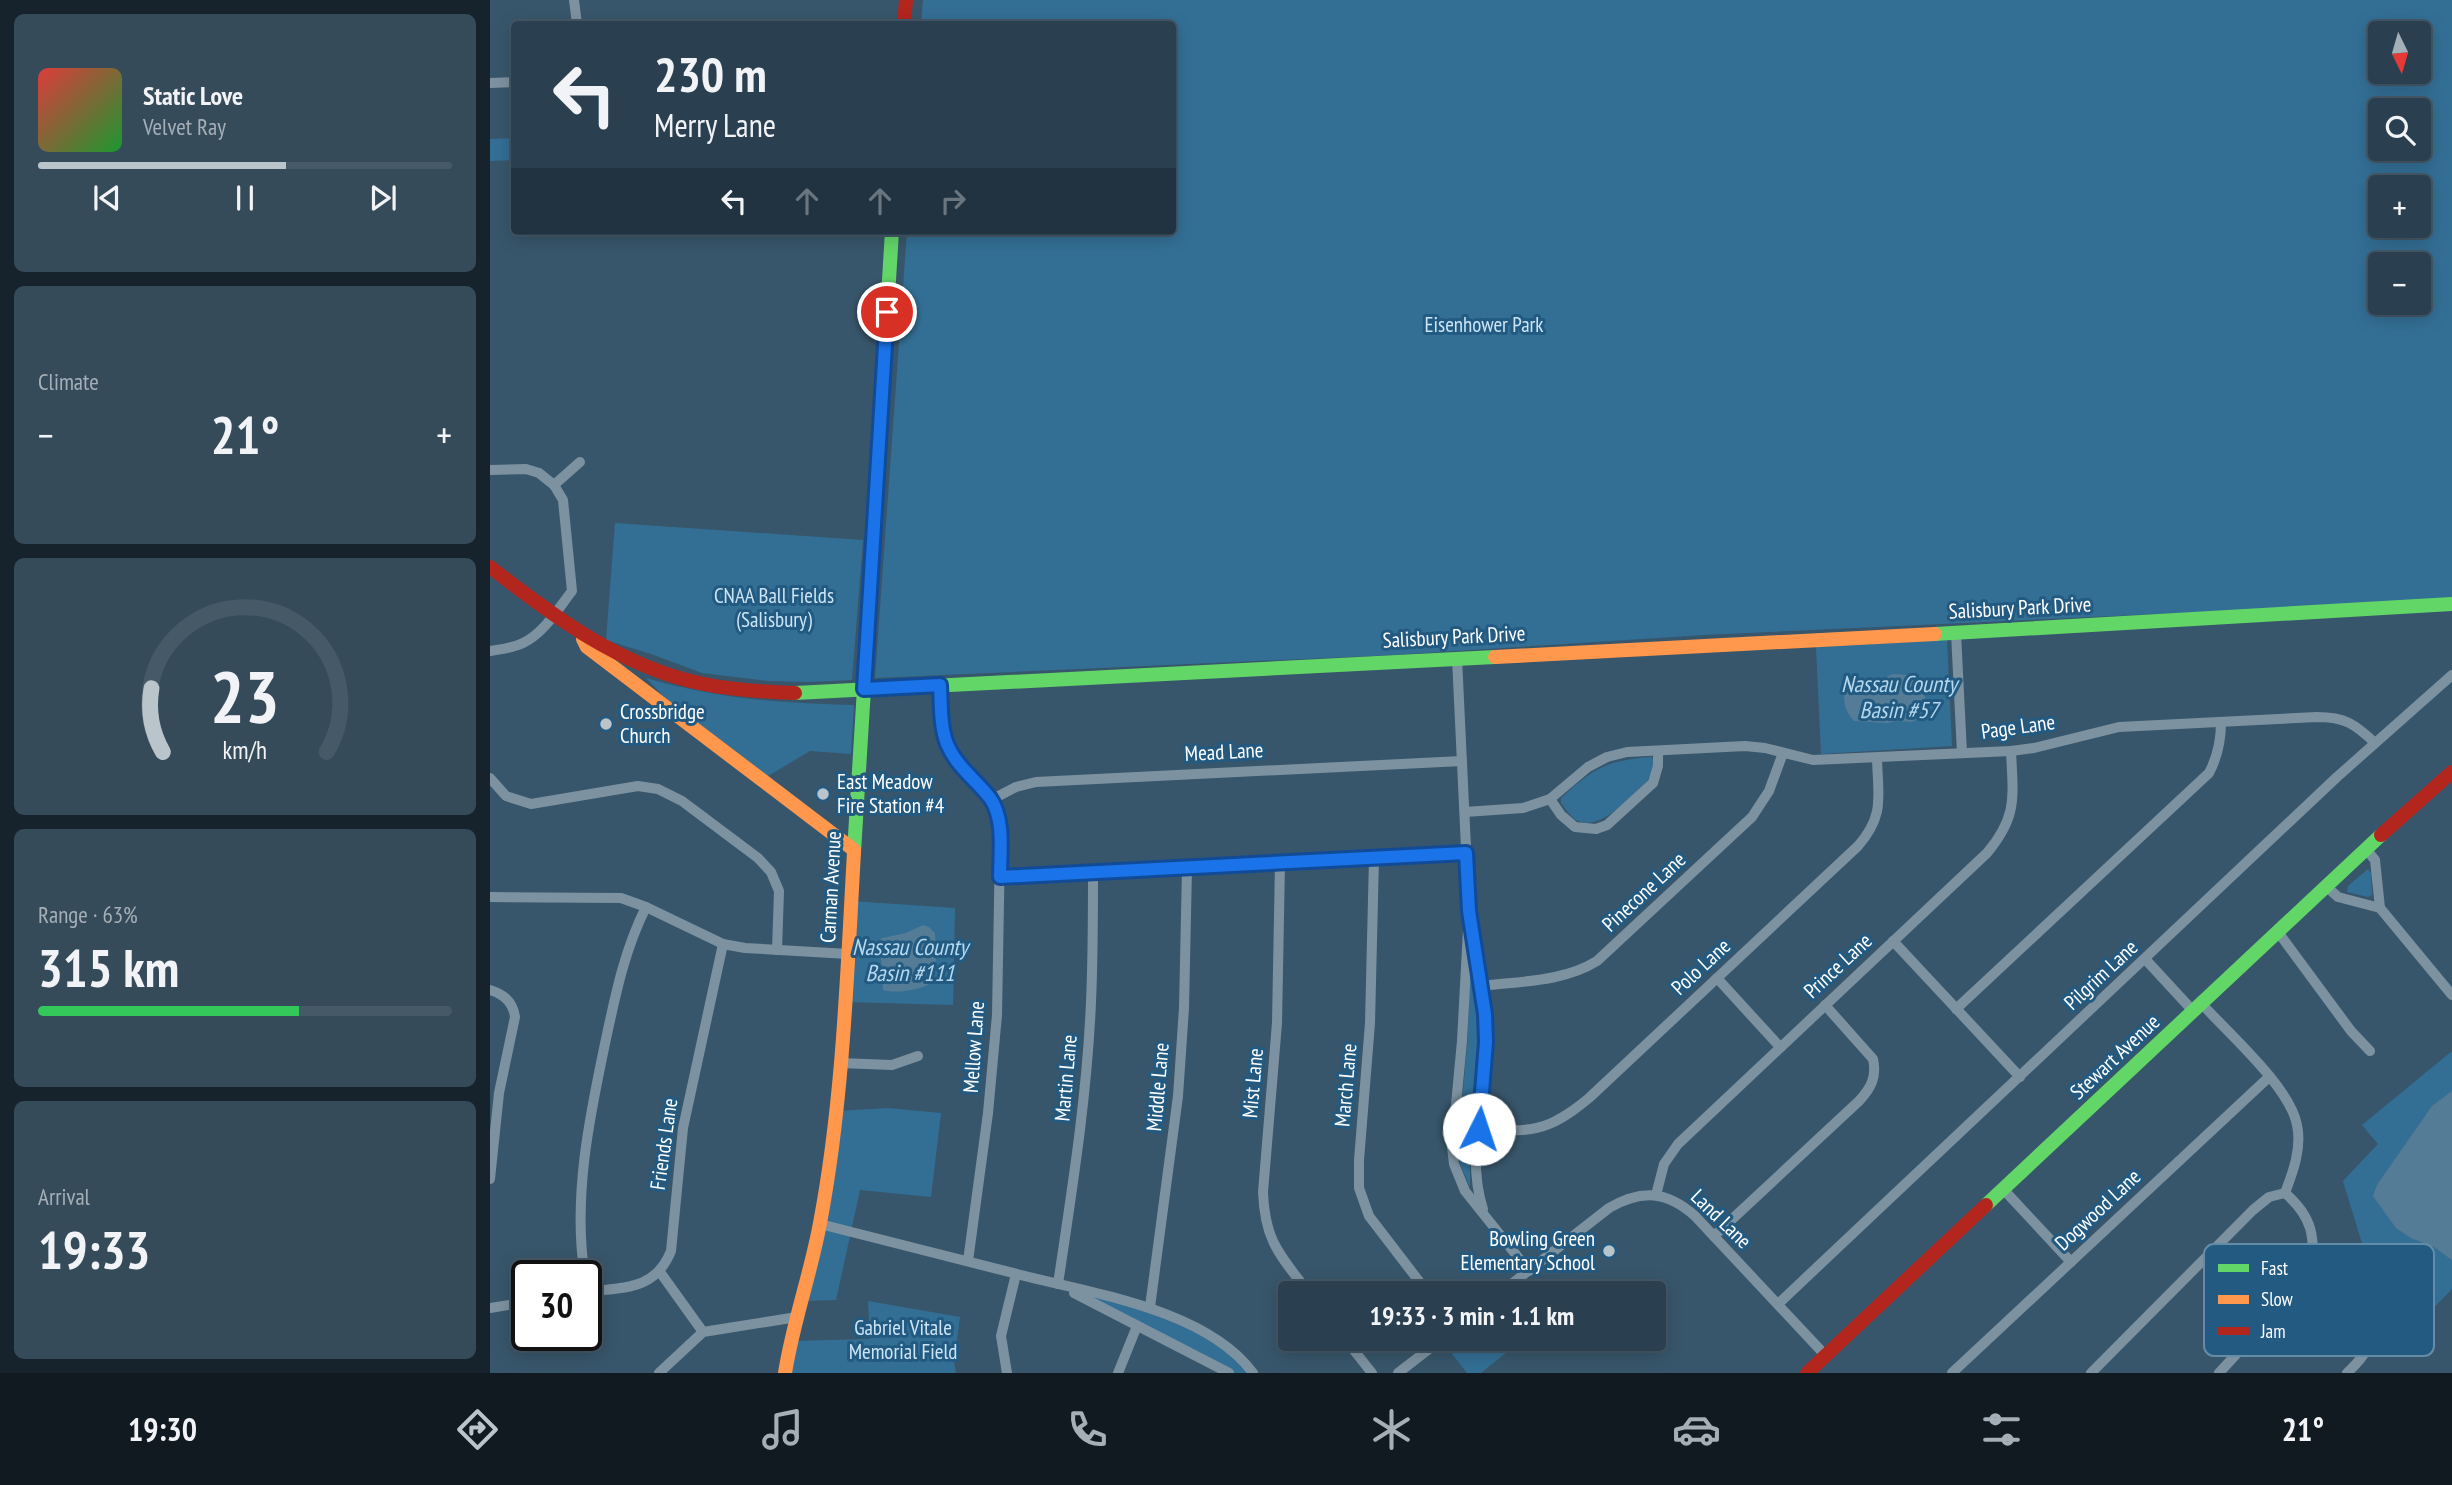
<!DOCTYPE html>
<html lang="en">
<head>
<meta charset="utf-8">
<style>
  :root { --surface:#2a4050; --page:#364b5a; --text:#f1f3f6; --muted:#a5afb7; --line:#465967; --accent:#b9c4cb }
  body { margin:0; font-family:"PT Sans Narrow",sans-serif; background:var(--page); color:var(--text); height:100vh; display:flex; flex-direction:column; font-size:26px; white-space:nowrap }
  * { box-sizing:border-box; margin:0 }
  p { font-size:23px; color:var(--muted) }
  .icon { flex:none; width:38px; height:38px; fill:none; stroke:currentColor; stroke-width:2; stroke-linecap:round; stroke-linejoin:round }
  .map { position:relative; flex:1; overflow:hidden }
  .panel { display:flex; flex-direction:column; gap:14px; padding:14px; background:#17232c; width:490px }
  .panel>* { flex:none }
  .guide { position:absolute; left:21px; top:21px; width:665px; height:214px; border-radius:7px; box-shadow:0 4px 18px #0003,0 0 0 2px var(--line); background:#2a4050; color:var(--text); overflow:hidden }
  .needle { width:46px; rotate:175deg }
  .fabs { position:absolute; left:1878px; top:21px; display:grid; gap:14px }
  .fabs a { display:grid; place-items:center; width:63px; height:63px; border-radius:7px; background:var(--surface); box-shadow:0 4px 18px #0003,0 0 0 2px var(--line); font-size:35px }
  .speed { position:absolute; left:21px; top:1260px; display:flex; gap:14px; font-size:35px; font-weight:700; text-align:center }
  .speed>* { display:grid; place-content:center; width:91px; height:91px; border-radius:50%; background:var(--surface); box-shadow:0 4px 18px #0003,0 0 0 2px var(--line); line-height:1 }
  .speed .limit { border:4px solid #111; border-radius:10px; background:#fff; color:#111 }
  .pin { position:absolute; display:grid; place-items:center; width:60px; height:60px; color:#fff; margin:-30px; border:4px solid #fff; border-radius:50%; box-shadow:0 2px 7px #0007 }
  .me { position:absolute; width:77px; margin:-38px; rotate:4deg; stroke-linejoin:round; filter:drop-shadow(0 0 5px #0008) }
  .turn { display:flex; align-items:center; gap:24px; height:147px; padding:0 28px; font-size:32px }
  .turn .icon { width:91px; height:91px; stroke-width:2.5 }
  .turn b { display:block; font-size:49px; line-height:60px }
  .lanes { display:flex; align-items:center; height:66px; padding:0 28px; background:#0003; justify-content:center; gap:35px; direction:ltr }
  .lanes .off { opacity:.35 }
  .big { font-size:52px; font-weight:600; line-height:1.1 }
  .panel .tile { flex:1; display:flex; flex-direction:column; justify-content:center; gap:10px; min-width:0; padding:0 24px; border-radius:10px; background:var(--page) }
  .panel .dial { align-items:center; gap:0 }
  .dial svg { height:182px; overflow:visible; fill:none; stroke:var(--line); stroke-width:7; stroke-linecap:round; text-anchor:middle }
  .dial text { fill:var(--text); stroke:none }
  .song { display:flex; align-items:center; gap:21px }
  .cover { width:84px; height:84px; border-radius:10px; background:linear-gradient(135deg,hsl(0 70% 55%),hsl(130 70% 35%)) }
  .played { height:7px; border-radius:4px; background:linear-gradient(90deg,var(--accent) 60%,var(--line) 60%) }
  .keys { display:flex; justify-content:space-around; direction:ltr }
  .heat { display:flex; justify-content:space-between; align-items:center; font-size:38px; direction:ltr }
  .charge { height:10px; border-radius:5px; background:linear-gradient(90deg,#34c759 63%,var(--line) 0) }
  .trip { position:absolute; left:788px; top:1281px; width:388px; height:70px; border-radius:7px; background:var(--surface); box-shadow:0 4px 18px #0003,0 0 0 2px var(--line); font-weight:600; line-height:70px; text-align:center }
  .menu { display:flex; height:112px; justify-content:space-around; align-items:center; background:#111a20; color:var(--muted) }
  .menu .icon { width:49px; height:49px }
  .menu .active { color:var(--accent) }
  .menu b { font-size:32px; color:var(--text) }
  main { display:flex; flex:1; min-height:0 }
  .map>svg:first-child { display:block }
  .green { fill:#336f95; fill-rule:evenodd }
  .water { fill:#557c96 }
  .lines { fill:none; stroke-linecap:round; stroke-linejoin:round }
  .street { stroke:#7d92a1; stroke-width:10 }
  .fast { stroke:#63d668; stroke-width:14 }
  .slow { stroke:#ff974d; stroke-width:14 }
  .jam { stroke:#b3261e; stroke-width:14 }
  .route-casing { stroke:#114b97; stroke-width:18 }
  .route { stroke:#1a73e8; stroke-width:12 }
  .poi-dot { fill:#b9c4cb; stroke:#225a81; stroke-width:2.5 }
  .labels { text-anchor:middle; stroke-width:6; stroke-linejoin:round; paint-order:stroke }
  .park-label { font-size:21px; fill:#cce5f6; stroke:#225a81 }
  .street-label { font-size:21px; fill:#fff; stroke:#225a81 }
  .poi-label { font-size:21px; fill:#fff; stroke:#225a81; text-anchor:start }
  .water-label { font-size:23px; font-style:italic; fill:#b4d8ef; stroke:#225a81 }
  .key { fill:#225a81; stroke:#648ca7; stroke-width:2 }
  .key-label { font-size:19px; fill:#fff }
</style>
</head>
<body>
<main>
<section class="panel">
<div class="tile">
<div class="song"><i class="cover"></i><div><b>Static Love</b><p>Velvet Ray</p></div></div>
<div class="played"></div>
<div class="keys"><svg class="icon" aria-label="previous" viewBox="0 0 24 24"><path d="M18 5L8 12l10 7zM5 5v14"/></svg><svg class="icon" aria-label="pause" viewBox="0 0 24 24"><path d="M8 5v14M16 5v14"/></svg><svg class="icon" aria-label="next" viewBox="0 0 24 24"><path d="M6 5l10 7-10 7zM19 5v14"/></svg></div>
</div>
<div class="tile"><p>Climate</p>
<div class="heat"><a>−</a><b class="big">21°</b><a>+</a></div>
</div>
<div class="tile dial"><svg viewBox="0 0 100 80">
<path d="M14 69A42 42 0 1 1 86 69"/>
<path d="M14 69A42 42 0 0 1 9 41" stroke="#b9c4cb"/>
<text x="50" y="56" font-size="32" font-weight="700">23</text>
<text x="50" y="72" font-size="11">km/h</text>
</svg></div>
<div class="tile"><p>Range · 63%</p><b class="big">315 km</b><div class="charge"></div></div>
<div class="tile"><p>Arrival</p><b class="big">19:33</b></div>
</section>
<div class="map">
<svg width="1962" height="1373" viewBox="0 0 1962 1373">
  <rect width="100%" height="100%" fill="#38566b"/>
  <g class="green">
    <path d="M433,0H1962V597L1905,603L1214,635L903,655L385,678L417,231H682V24H431ZM1890,33H1928V72H1890ZM1890,110H1928V149H1890ZM1890,187H1928V226H1890ZM1890,264H1928V303H1890Z"/>
    <polygon points="24,138 24,160 0,161 0,139"/>
    <polygon points="125,523 373,540 362,680 319,682 279,681 212,673 161,654 116,640"/>
    <polygon points="1457,640 1462,746 1331,754 1326,647"/>
    <path d="M156,678C228,699 289,703 364,705L361,754L320,751L278,776L173,696Z"/>
    <path d="M1161,757L1164,761L1161,775L1157,782C1141,796 1110,833 1086,820C1080,816 1075,808 1071,803V798C1105,768 1114,761 1161,757Z"/>
    <polygon points="1878,869 1881,873 1882,895 1878,897 1857,892 1858,886"/>
    <polygon points="361,901 465,908 463,1005 355,1002"/>
    <polygon points="982,956 991,1039 980,1165 980,1187 970,1164 968,1147 978,1035 980,957"/>
    <polygon points="1962,1051 1962,1289 1913,1339 1888,1335 1884,1315 1863,1294 1890,1267 1874,1250 1853,1181 1888,1144 1872,1125"/>
    <polygon points="398,1108 451,1113 441,1197 370,1190 346,1300 312,1301 348,1111"/>
    <polygon points="575,1287 659,1309 714,1333 761,1373 741,1373"/>
    <polygon points="378,1301 470,1317 464,1362 466,1373 296,1373 302,1341 380,1339"/>
    <polygon points="980,1339 1033,1339 991,1373 977,1373 962,1354"/>
  </g>
  <g class="water">
    <path d="M1403,674L1420,675L1431,682L1435,697L1433,711L1428,719L1422,722L1406,721L1397,723L1364,721C1354,710 1353,701 1355,687L1367,677L1390,680Z"/>
    <path d="M433,925L439,927L445,933L446,966L441,983C431,990 405,994 393,990L392,965L388,942L392,938L416,933Z"/>
    <polygon points="1962,1091 1962,1260 1944,1247 1921,1238 1906,1228 1883,1196 1887,1185 1942,1106"/>
  </g>
  <g class="lines">
    <g class="street">
      <polyline points="84,0 87,24"/>
      <polyline points="0,83 24,82"/>
      <path d="M0,470L36,469L49,473L64,485L73,500L82,591C68,609 54,633 33,643C23,648 11,649 0,651"/>
      <polyline points="64,485 90,462"/>
      <polyline points="1466,633 1472,753"/>
      <polyline points="967,658 979,911 972,1041 962,1147 964,1164 975,1191 1039,1271"/>
      <polyline points="449,685 455,740 470,766 501,800 507,813 510,845 507,1015 498,1113 478,1261"/>
      <polyline points="0,778 16,796 41,804 148,786 168,789 192,801 268,858 281,872 289,891 287,950"/>
      <polyline points="1060,799 1071,815 1085,827 1106,829 1117,825 1163,783 1168,766 1168,751"/>
      <polyline points="501,800 526,787 546,782 972,761"/>
      <path d="M975,812L1033,808L1060,799L1098,767L1117,757L1137,752L1255,746L1275,748L1323,760L1521,751L1544,748L1629,727L1827,717C1855,717 1865,724 1885,743"/>
      <polyline points="1876,849 1885,860 1890,908 1962,995"/>
      <polyline points="884,858 880,1023 869,1160 869,1188 879,1216 938,1293"/>
      <path d="M790,863L787,1023L773,1192C775,1242 790,1255 819,1293"/>
      <polyline points="510,877 977,853"/>
      <polyline points="1837,887 1848,897 1890,908"/>
      <polyline points="0,897 131,898 156,907 233,944 255,948 358,954"/>
      <path d="M982,929C988,966 997,1004 996,1042C994,1095 976,1158 993,1209"/>
      <polyline points="1788,932 1861,1031 1880,1051"/>
      <polyline points="1403,941 1530,1077"/>
      <polyline points="1656,960 1704,1012"/>
      <polyline points="1227,978 1290,1047"/>
      <path d="M992,986C1031,981 1073,982 1107,961L1262,817L1279,791L1293,753"/>
      <path d="M0,990C14,994 23,1002 25,1017L9,1093L0,1179"/>
      <path d="M1712,1004C1739,1034 1800,1087 1807,1125C1812,1148 1803,1172 1795,1193"/>
      <path d="M1466,1009L1719,773C1728,756 1731,741 1731,722"/>
      <polyline points="350,1063 402,1065 428,1056"/>
      <path d="M989,1129C1041,1132 1057,1133 1099,1098L1368,846C1395,815 1388,797 1387,758"/>
      <polyline points="1514,1190 1581,1262"/>
      <path d="M1795,1193C1823,1217 1825,1237 1822,1272"/>
      <path d="M1166,1195L1174,1164L1188,1144L1497,853C1528,816 1523,797 1521,751"/>
      <path d="M330,1224C396,1241 461,1257 527,1274C600,1293 716,1309 763,1373"/>
      <path d="M1224,1236L1369,1101C1381,1088 1387,1077 1383,1059L1335,1005"/>
      <polyline points="170,1272 213,1332"/>
      <path d="M1822,1272C1849,1286 1892,1316 1875,1352C1871,1360 1863,1367 1857,1373"/>
      <path d="M95,1276C82,1199 100,1114 116,1039C126,992 135,949 156,907"/>
      <path d="M568,1284C582,1190 597,1097 601,1002C603,959 603,916 603,873"/>
      <path d="M96,1292C133,1287 165,1291 181,1251L193,1128L233,944"/>
      <polyline points="584,1293 739,1373"/>
      <path d="M1010,1293L1119,1208C1152,1189 1177,1191 1205,1216L1336,1356"/>
      <polyline points="1288,1304 1847,777 1962,675"/>
      <polyline points="660,1307 688,1096 694,1008 697,868"/>
      <polyline points="0,1308 37,1302"/>
      <polyline points="855,1339 882,1373"/>
      <polyline points="169,1373 213,1332 307,1317"/>
      <polyline points="517,1373 511,1336 526,1274"/>
      <polyline points="628,1373 647,1326"/>
      <polyline points="908,1373 952,1339"/>
      <polyline points="1462,1373 1779,1077"/>
      <polyline points="1601,1373 1763,1210 1779,1197 1795,1193"/>
      <polyline points="1729,1373 1822,1272"/>
    </g>
    <g class="fast">
      <polyline points="1445,634 1962,604"/>
      <polyline points="305,693 1005,657"/>
      <polyline points="364,852 402,231"/>
      <polyline points="1496,1205 1891,835"/>
    </g>
    <g class="slow">
      <polyline points="93,639 97,647 364,850"/>
      <polyline points="1005,657 1445,634"/>
      <path d="M295,1373C303,1322 321,1273 330,1223C353,1102 357,975 364,852"/>
    </g>
    <g class="jam">
      <polyline points="414,24 416,0"/>
      <path d="M0,567C63,616 130,666 209,683C241,690 273,692 305,693"/>
      <polyline points="1891,835 1962,772"/>
      <polyline points="1317,1373 1496,1205"/>
    </g>
  </g>
  <g class="lines">
    <defs>
      <path id="route" d="M397,312L374,689L450,685C451,704 450,726 457,744C466,766 486,780 500,798C515,819 510,853 510,877L976,853L979,911L995,1014L996,1042L989,1129"/>
    </defs>
    <use href="#route" class="route-casing"/>
    <use href="#route" class="route"/>
  </g>
  <g class="poi-dot">
    <circle cx="116" cy="724" r="7"/>
    <circle cx="333" cy="794" r="7"/>
    <circle cx="1119" cy="1251" r="7"/>
  </g>
  <g class="labels">
    <g class="park-label">
      <text x="994" y="332">Eisenhower Park</text>
      <text x="284" y="603">CNAA Ball Fields<tspan x="284" dy="24">(Salisbury)</tspan></text>
      <text x="413" y="1335">Gabriel Vitale<tspan x="413" dy="24">Memorial Field</tspan></text>
    </g>
    <g class="street-label">
      <text transform="translate(1530 608) rotate(-3)" y="7">Salisbury Park Drive</text>
      <text transform="translate(964 637) rotate(-3)" y="7">Salisbury Park Drive</text>
      <text transform="translate(1528 727) rotate(-8)" y="7">Page Lane</text>
      <text transform="translate(734 752) rotate(-3)" y="7">Mead Lane</text>
      <text transform="translate(341 887) rotate(-87)" y="7">Carman Avenue</text>
      <text transform="translate(1154 892) rotate(-43)" y="7">Pinecone Lane</text>
      <text transform="translate(1348 966) rotate(-43)" y="7">Prince Lane</text>
      <text transform="translate(1211 967) rotate(-43)" y="7">Polo Lane</text>
      <text transform="translate(1611 975) rotate(-43)" y="7">Pilgrim Lane</text>
      <text transform="translate(484 1047) rotate(-86)" y="7">Mellow Lane</text>
      <text transform="translate(1625 1057) rotate(-43)" y="7">Stewart Avenue</text>
      <text transform="translate(576 1078) rotate(-85)" y="7">Martin Lane</text>
      <text transform="translate(763 1083) rotate(-85)" y="7">Mist Lane</text>
      <text transform="translate(856 1085) rotate(-85)" y="7">March Lane</text>
      <text transform="translate(668 1087) rotate(-85)" y="7">Middle Lane</text>
      <text transform="translate(174 1144) rotate(-82)" y="7">Friends Lane</text>
      <text transform="translate(1608 1210) rotate(-43)" y="7">Dogwood Lane</text>
      <text transform="translate(1231 1219) rotate(44)" y="7">Land Lane</text>
    </g>
    <g class="poi-label">
      <text x="130" y="719">Crossbridge<tspan x="130" dy="24">Church</tspan></text>
      <text x="347" y="789">East Meadow<tspan x="347" dy="24">Fire Station #4</tspan></text>
      <text x="1105" y="1246" text-anchor="end">Bowling Green<tspan x="1105" dy="24">Elementary School</tspan></text>
    </g>
    <g class="water-label">
      <text x="1409" y="692">Nassau County<tspan x="1409" dy="26">Basin #57</tspan></text>
      <text x="420" y="955">Nassau County<tspan x="420" dy="26">Basin #111</tspan></text>
    </g>
  </g>
  <rect x="1714" y="1244" width="230" height="112" rx="10" class="key"/>
  <rect x="1728" y="1264" width="31" height="8" fill="#63d668"/>
  <rect x="1728" y="1295" width="31" height="9" fill="#ff974d"/>
  <rect x="1728" y="1327" width="31" height="8" fill="#b3261e"/>
  <g class="key-label">
    <text x="1771" y="1275">Fast</text>
    <text x="1771" y="1306">Slow</text>
    <text x="1771" y="1338">Jam</text>
  </g>
</svg>
<div class="fabs">
<a><svg class="needle" viewBox="-14 -14 28 28"><path d="M0-13l5 13h-10z" fill="#e53935"/><path d="M0 13l5-13h-10z" fill="#a5afb7"/></svg></a>
<a><svg class="icon" aria-label="search" viewBox="0 0 24 24"><circle cx="10" cy="10" r="6"/><path d="M15 15l6 6"/></svg></a>
<a>+</a>
<a>−</a>
</div>
<div class="speed"><div class="limit">30</div></div>
<div class="pin" style="left:397px;top:312px;background:#d93025"><svg class="icon" aria-label="arrive" viewBox="0 0 24 24"><path d="M6 21V4h12l-3 4 3 4H6"/></svg></div>
<svg class="me" style="left:989px;top:1129px" viewBox="-20 -20 40 40"><circle r="19" fill="#fff"/><path d="M0-13L10 11 0 6-10 11z" fill="#1a73e8"/></svg>
<div class="trip">19:33 · 3 min · 1.1 km</div>
<div class="guide">
<div class="turn"><svg class="icon" aria-label="left" viewBox="0 0 24 24"><path d="M17 20v-9H6M10 6l-5 5 5 5"/></svg><div><b>230 m</b>Merry Lane</div></div>
<div class="lanes"><svg class="icon" aria-label="left" viewBox="0 0 24 24"><path d="M17 20v-9H6M10 6l-5 5 5 5"/></svg><svg class="icon off" aria-label="ahead" viewBox="0 0 24 24"><path d="M12 20V5M6 11l6-6 6 6"/></svg><svg class="icon off" aria-label="ahead" viewBox="0 0 24 24"><path d="M12 20V5M6 11l6-6 6 6"/></svg><svg class="icon off" aria-label="right" viewBox="0 0 24 24"><path d="M7 20v-9h11M14 6l5 5-5 5"/></svg></div>
</div>
</div>
</main>
<nav class="menu">
<b>19:30</b>
<svg class="icon active" aria-label="directions" viewBox="0 0 24 24"><path d="M12 3l9 9-9 9-9-9zM9 14v-3h6M13 9l2 2-2 2"/></svg>
<svg class="icon" aria-label="music" viewBox="0 0 24 24"><path d="M9 18V5l10-2v13"/><circle cx="6" cy="18" r="3"/><circle cx="16" cy="16" r="3"/></svg>
<svg class="icon" aria-label="phone" viewBox="0 0 24 24"><path d="M5 4h4l2 5-3 2q2 4 5 5l2-3 5 2v4C11 20 4 13 5 4z"/></svg>
<svg class="icon" aria-label="climate" viewBox="0 0 24 24"><path d="M12 3v18M4 7l16 10M4 17L20 7"/></svg>
<svg class="icon" aria-label="car" viewBox="0 0 24 24"><path d="M5 17H2v-5l4-1 3-4h7l3 4 3 1v5h-3M9 17h6M6 11h13"/><circle cx="7" cy="17" r="2"/><circle cx="17" cy="17" r="2"/></svg>
<svg class="icon" aria-label="filters" viewBox="0 0 24 24"><path d="M4 7h16M4 17h16"/><circle cx="9" cy="7" r="2"/><circle cx="15" cy="17" r="2"/></svg>
<b>21°</b>
</nav>
</body>
</html>
